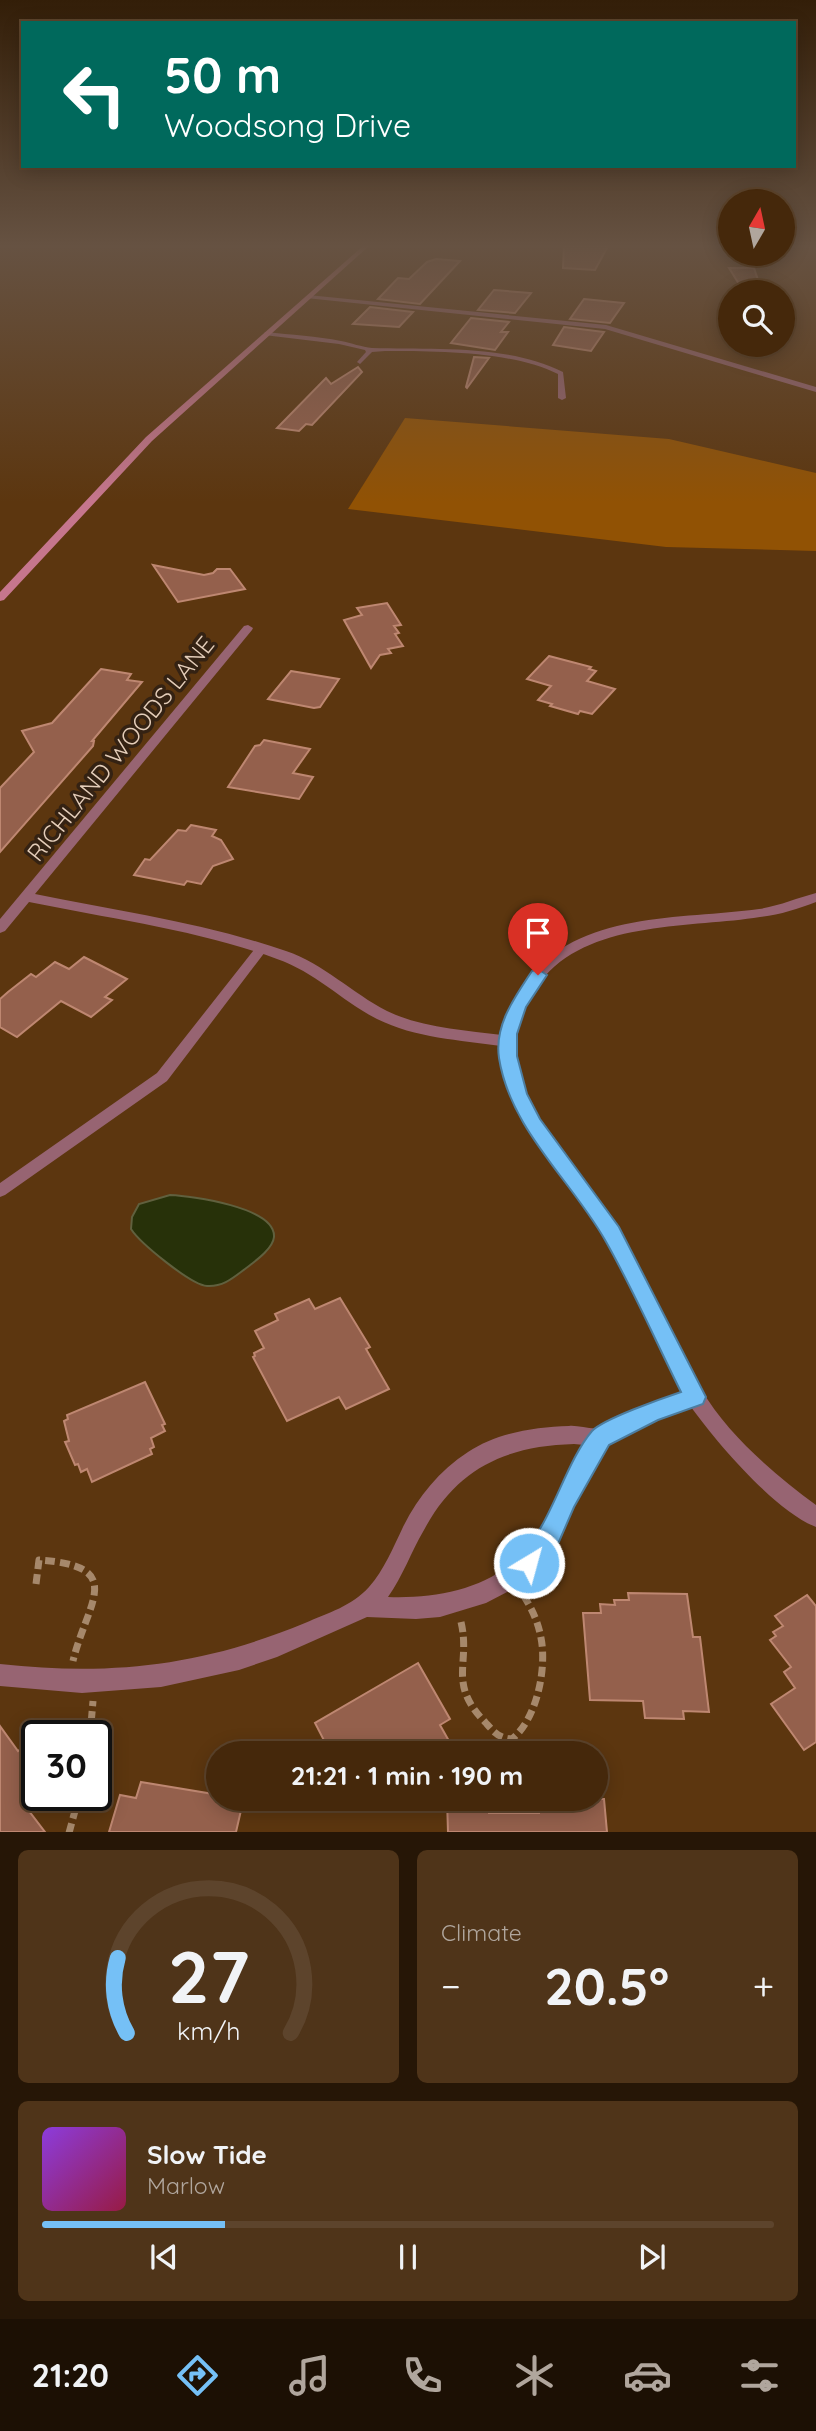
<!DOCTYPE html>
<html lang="en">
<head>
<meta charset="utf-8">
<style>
  :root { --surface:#45280b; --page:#4f3419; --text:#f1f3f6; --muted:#b0a69d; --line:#5d442c; --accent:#75c0f6 }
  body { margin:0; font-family:Quicksand,sans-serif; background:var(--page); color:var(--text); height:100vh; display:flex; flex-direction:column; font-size:26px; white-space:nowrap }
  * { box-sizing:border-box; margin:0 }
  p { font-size:23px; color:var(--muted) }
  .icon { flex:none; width:38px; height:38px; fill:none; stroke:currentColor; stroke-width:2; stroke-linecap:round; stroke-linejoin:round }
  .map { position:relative; height:1832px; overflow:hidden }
  .drawer { display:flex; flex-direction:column; gap:18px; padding:18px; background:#261606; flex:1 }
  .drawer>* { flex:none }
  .top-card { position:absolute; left:21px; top:21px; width:775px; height:147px; border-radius:0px; box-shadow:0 4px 18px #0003,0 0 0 2px var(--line); background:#00695c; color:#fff; overflow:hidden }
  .needle { width:46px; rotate:9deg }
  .controls { position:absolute; left:718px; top:189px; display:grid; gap:14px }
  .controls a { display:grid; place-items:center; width:77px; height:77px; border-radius:50%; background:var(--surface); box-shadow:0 4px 18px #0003,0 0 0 2px var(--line); font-size:35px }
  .speed { position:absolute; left:21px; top:1720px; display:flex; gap:14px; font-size:35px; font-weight:700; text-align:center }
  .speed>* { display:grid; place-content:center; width:91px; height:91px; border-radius:50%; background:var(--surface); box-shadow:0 4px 18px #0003,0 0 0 2px var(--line); line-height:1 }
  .speed .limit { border:4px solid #111; border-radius:10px; background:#fff; color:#111 }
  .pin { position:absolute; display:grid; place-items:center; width:60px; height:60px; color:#fff; margin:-72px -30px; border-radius:50% 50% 50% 0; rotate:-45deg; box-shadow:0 0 7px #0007 }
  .pin .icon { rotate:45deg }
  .me { position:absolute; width:77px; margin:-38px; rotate:37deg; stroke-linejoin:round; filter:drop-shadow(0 0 5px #0008) }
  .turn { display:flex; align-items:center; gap:24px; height:147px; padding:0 28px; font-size:32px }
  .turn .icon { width:91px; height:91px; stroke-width:2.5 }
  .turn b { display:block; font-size:49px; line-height:60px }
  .big { font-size:52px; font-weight:700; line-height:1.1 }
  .drawer .widget { flex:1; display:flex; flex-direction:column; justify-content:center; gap:10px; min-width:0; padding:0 24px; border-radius:10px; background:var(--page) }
  .drawer .dial { align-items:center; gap:0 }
  .dial svg { height:182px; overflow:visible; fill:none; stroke:var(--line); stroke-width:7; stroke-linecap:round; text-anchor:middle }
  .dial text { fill:var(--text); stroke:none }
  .song { display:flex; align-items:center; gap:21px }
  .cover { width:84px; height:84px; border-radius:10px; background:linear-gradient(135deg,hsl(270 70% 55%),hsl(340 70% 35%)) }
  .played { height:7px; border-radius:4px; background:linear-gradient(90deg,var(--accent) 25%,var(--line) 25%) }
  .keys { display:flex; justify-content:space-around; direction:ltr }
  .heat { display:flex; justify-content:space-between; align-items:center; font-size:38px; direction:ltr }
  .drawer .tiles { flex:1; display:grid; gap:18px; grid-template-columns:1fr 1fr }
  .widget:last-child { grid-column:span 2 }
  .trip { position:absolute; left:206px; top:1741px; width:402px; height:70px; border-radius:35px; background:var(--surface); box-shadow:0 4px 18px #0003,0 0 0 2px var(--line); font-weight:700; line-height:70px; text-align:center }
  .menu { display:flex; height:112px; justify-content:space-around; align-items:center; background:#1c1004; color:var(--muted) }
  .menu .icon { width:49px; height:49px }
  .menu .selected { color:var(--accent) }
  .menu b { font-size:32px; color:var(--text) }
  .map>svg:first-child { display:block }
  .green { fill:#915204 }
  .water { fill:#273109; stroke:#60603e; stroke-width:2 }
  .building { fill:#94604c; stroke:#be8771; stroke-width:2 }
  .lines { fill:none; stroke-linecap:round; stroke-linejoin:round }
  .path { stroke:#a6886b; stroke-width:7; stroke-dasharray:10 5; stroke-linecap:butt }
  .lane { fill:#976472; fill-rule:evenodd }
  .street { fill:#976472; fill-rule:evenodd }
  .secondary { fill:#c6768d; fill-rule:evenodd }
  .route { fill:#75c0f6; stroke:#4c7da0; stroke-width:2 }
  .labels { text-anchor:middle; stroke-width:7; stroke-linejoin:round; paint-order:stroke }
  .street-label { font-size:24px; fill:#e4cdb9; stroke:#342213 }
</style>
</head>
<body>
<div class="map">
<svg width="816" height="1833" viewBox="0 0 816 1833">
  <rect width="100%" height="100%" fill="#5c360f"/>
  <polygon class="green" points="405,418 669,439 816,473 816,551 666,547 348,509"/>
  <path class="water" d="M170,1195C191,1196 276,1207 274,1237C273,1249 254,1262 245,1269C233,1278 223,1287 207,1286C191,1285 140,1243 131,1229L132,1217L139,1204Z"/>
  <g class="building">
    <polygon points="564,246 608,246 595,270 563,268"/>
    <polygon points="436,259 460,261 420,304 378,299 398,278 409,279 427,262"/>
    <polygon points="729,268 754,268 762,292 744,292"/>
    <polygon points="494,290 531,293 515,313 478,310"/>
    <polygon points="584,299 624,303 610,323 570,319"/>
    <polygon points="370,307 413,312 399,327 353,324"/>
    <polygon points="471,318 509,322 501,332 508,332 495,350 451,343"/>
    <polygon points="564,327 604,332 591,351 553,345"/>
    <polygon points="474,357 489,358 467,388 466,387"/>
    <polygon points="358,367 362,372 312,425 306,424 299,431 277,428 326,378 331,384"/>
    <polygon points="153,565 204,575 213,573 217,569 230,569 245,589 178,602"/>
    <polygon points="387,603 401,625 394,626 399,633 395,634 403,646 388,649 391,653 380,655 371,668 344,620 362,615 357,608"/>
    <polygon points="549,656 591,667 589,669 596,671 587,681 615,689 592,714 580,711 578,714 550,706 552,704 538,700 551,686 527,679"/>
    <polygon points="101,669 131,674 127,680 142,682 92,741 94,741 93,746 0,852 0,788 34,752 22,731 52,723"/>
    <polygon points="291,671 339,679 320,707 314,708 268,699"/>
    <polygon points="264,740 310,749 293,773 313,777 299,799 228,787 255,746 260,745"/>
    <polygon points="191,825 216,830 212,836 221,840 233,859 213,866 201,884 187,881 184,885 134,875 145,859 150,860 178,830 186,831"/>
    <polygon points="84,957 127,979 105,997 112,1000 91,1017 61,1001 17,1037 0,1027 0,999 8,992 31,974 36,977 55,962 69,969"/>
    <polygon points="340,1298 370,1347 366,1349 389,1389 346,1409 339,1397 287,1421 253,1357 255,1356 254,1353 264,1348 255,1331 278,1320 275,1314 309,1299 315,1309"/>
    <polygon points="145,1382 165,1424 162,1425 165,1431 151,1438 154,1447 150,1449 152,1454 92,1482 87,1469 81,1472 78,1464 75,1465 65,1442 69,1441 64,1421 68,1419 67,1415"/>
    <polygon points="628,1593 687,1594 693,1637 700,1637 709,1712 683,1711 684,1719 645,1718 643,1701 590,1700 583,1613 601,1613 600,1604 615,1605 614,1600 629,1600"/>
    <polygon points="807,1595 816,1606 816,1742 804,1750 771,1704 795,1688 784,1672 791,1667 770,1640 776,1636 773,1632 783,1626 775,1616"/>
    <polygon points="418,1663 450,1719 440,1725 449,1741 430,1754 331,1754 315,1723"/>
    <polygon points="0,1726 18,1751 25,1746 37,1763 37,1797 26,1807 45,1832 0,1832"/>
    <polygon points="141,1782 219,1795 221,1802 242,1806 236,1832 109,1832 120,1795 136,1798"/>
    <polygon points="447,1799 488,1799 489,1813 539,1813 538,1799 604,1799 607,1832 448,1832"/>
  </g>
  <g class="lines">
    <g class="path">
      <path d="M36,1584L39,1560C128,1566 87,1602 73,1661"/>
      <path d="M461,1622C471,1664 447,1683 485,1722C494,1732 498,1738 512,1739C537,1719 547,1668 541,1638C538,1621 531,1607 522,1593"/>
      <polyline points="90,1736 93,1701"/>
      <polyline points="69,1833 79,1796"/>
    </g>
    <g class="lane">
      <path d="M266,332C291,335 317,336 341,341C351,343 362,347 372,348C433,350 507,344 563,372L566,398L562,400L558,398V374C512,351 435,351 385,351L372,352L360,364L357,362L366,352L365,350L339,344L264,335V333Z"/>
      <polygon points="261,945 265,946 267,949 265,952 167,1081 5,1195 0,1197 0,1183 157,1073 257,946"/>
    </g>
    <g class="street">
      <polygon points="811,246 816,246 816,250"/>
      <polygon points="308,295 606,325 816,387 816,392 605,329 306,298"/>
      <path d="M248,625L253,628L252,630L35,894C119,911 205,923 286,951C324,964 352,993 387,1011C422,1028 464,1030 502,1035C505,1014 514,998 526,982C578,910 681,920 759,909C779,906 797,898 816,893V902C798,909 779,915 760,917C693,928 595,920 545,976C523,1002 512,1034 519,1069C531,1127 589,1178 619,1229C649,1281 671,1337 701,1389C728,1435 774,1474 816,1505V1527C775,1511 717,1443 691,1407L658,1419L608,1443L550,1552L534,1572L515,1588L486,1603L440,1617L416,1619L367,1617L277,1657L239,1670L161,1687L82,1693L0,1686V1664C112,1676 201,1666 305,1623C328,1613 352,1606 369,1587C384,1570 393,1548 403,1527C418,1497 439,1471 468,1452C497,1433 534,1427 569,1426C578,1425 591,1430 600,1428C614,1424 630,1413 643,1407C656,1401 670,1397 683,1392C657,1342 634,1289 606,1240C571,1177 502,1123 501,1046C460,1040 415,1038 377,1019C342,1001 315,972 277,959C198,930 112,919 29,902L5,931L0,933V919L244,626ZM574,1444L585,1445C569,1473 556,1504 540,1531C507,1585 447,1599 388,1597C403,1576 411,1552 424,1530C457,1468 506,1446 574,1444Z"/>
    </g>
    <polygon class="secondary" points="363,246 369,246 152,441 4,600 0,601 0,592 146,437"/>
  </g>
  <linearGradient id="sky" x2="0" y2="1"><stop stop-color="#331e08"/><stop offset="0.49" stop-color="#665242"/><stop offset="1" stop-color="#665242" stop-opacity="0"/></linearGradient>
  <rect width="816" height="502" fill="url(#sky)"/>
  <path class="route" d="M538,969L547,975L526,1007L517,1034V1056L527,1094L540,1119L619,1227L706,1397L703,1404L658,1420L609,1445L574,1507L558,1544L537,1571L529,1575L520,1571L517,1563C522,1549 534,1540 541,1527C557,1500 572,1454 592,1431C603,1419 663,1398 681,1392C656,1342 633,1289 605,1240C571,1180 510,1129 499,1058C494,1025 515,997 532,971Z"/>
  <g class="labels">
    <g class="street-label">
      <text transform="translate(121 749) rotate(-51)" y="8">RICHLAND WOODS LANE</text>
    </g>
  </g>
</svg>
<div class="controls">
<a><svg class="needle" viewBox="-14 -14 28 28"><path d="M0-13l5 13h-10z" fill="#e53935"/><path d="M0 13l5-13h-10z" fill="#b0a69d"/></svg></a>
<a><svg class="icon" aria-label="search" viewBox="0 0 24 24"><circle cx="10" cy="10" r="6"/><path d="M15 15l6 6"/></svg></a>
</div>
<div class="speed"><div class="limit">30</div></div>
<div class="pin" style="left:538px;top:975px;background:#d93025"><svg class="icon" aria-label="arrive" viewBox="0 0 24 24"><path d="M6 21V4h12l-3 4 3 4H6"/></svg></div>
<svg class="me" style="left:529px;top:1563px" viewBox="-20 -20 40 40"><circle r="17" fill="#75c0f6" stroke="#fff" stroke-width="3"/><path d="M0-11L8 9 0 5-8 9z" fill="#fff"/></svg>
<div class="trip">21:21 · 1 min · 190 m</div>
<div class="top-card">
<div class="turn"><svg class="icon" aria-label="left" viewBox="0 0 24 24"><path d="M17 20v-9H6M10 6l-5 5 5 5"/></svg><div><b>50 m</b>Woodsong Drive</div></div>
</div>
</div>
<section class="drawer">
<div class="tiles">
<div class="widget dial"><svg viewBox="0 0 100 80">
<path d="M14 69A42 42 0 1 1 86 69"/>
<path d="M14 69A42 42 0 0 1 10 36" stroke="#75c0f6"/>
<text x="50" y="56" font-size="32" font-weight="700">27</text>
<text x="50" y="72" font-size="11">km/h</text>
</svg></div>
<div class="widget"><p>Climate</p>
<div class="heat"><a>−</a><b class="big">20.5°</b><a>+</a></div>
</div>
<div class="widget">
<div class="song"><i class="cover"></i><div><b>Slow Tide</b><p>Marlow</p></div></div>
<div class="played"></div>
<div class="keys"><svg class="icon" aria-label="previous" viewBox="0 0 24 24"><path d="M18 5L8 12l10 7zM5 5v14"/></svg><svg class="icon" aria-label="pause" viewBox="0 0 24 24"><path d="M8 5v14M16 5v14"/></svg><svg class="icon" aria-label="next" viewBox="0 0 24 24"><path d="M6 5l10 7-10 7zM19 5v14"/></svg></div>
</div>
</div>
</section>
<nav class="menu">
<b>21:20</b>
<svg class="icon selected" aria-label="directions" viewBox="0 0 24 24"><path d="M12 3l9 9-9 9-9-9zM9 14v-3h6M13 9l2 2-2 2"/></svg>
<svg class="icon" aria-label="music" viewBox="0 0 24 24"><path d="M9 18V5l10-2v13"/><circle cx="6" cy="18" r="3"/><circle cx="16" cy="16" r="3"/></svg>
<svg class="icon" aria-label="phone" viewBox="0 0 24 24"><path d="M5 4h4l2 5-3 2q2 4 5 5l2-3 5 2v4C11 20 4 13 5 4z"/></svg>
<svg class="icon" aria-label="climate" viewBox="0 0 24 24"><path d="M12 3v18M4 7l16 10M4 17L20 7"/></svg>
<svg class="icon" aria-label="car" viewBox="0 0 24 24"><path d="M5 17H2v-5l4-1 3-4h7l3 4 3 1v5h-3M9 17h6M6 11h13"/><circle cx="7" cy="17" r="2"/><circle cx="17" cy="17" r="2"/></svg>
<svg class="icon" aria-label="filters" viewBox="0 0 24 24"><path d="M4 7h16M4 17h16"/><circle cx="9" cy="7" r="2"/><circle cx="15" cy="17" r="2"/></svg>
</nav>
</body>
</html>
